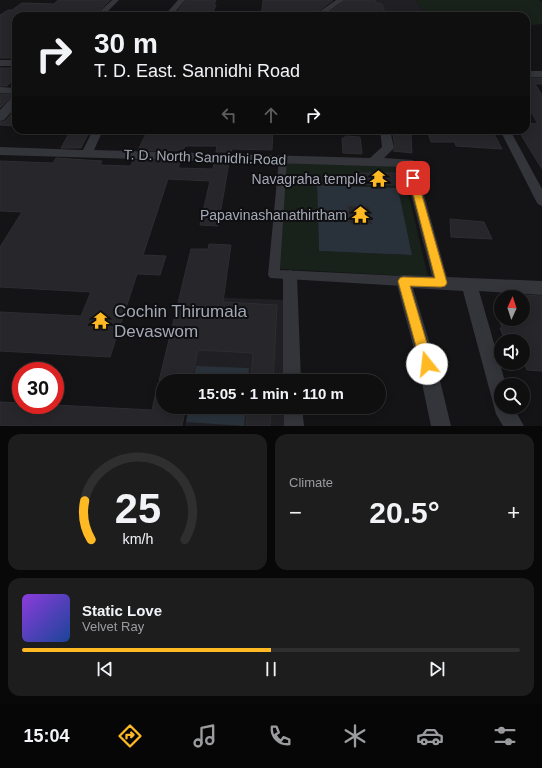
<!DOCTYPE html>
<html lang="en">
<head>
<meta charset="utf-8">
<style>
  :root { --surface:#0f0f10; --page:#1d1d1e; --text:#f1f3f6; --muted:#9b9c9f; --line:#2f2f30; --accent:#ffb922 }
  body { margin:0; font-family:Helvetica,sans-serif; background:var(--page); color:var(--text); height:100vh; display:flex; flex-direction:column; font-size:15px; white-space:nowrap }
  * { box-sizing:border-box; margin:0 }
  p { font-size:13px; color:var(--muted) }
  .icon { flex:none; width:22px; height:22px; fill:none; stroke:currentColor; stroke-width:2; stroke-linecap:round; stroke-linejoin:round }
  .map { position:relative; height:426px; overflow:hidden }
  .details { display:flex; flex-direction:column; gap:8px; padding:8px; background:#080809; flex:1 }
  .details>* { flex:none }
  .guide { position:absolute; left:12px; top:12px; width:518px; height:122px; border-radius:12px; box-shadow:0 2px 10px #0003,0 0 0 1px var(--line); background:#0f0f10; color:var(--text); overflow:hidden }
  .needle { width:26px; rotate:3deg }
  .buttons { position:absolute; left:494px; top:290px; display:grid; gap:8px }
  .buttons a { display:grid; place-items:center; width:36px; height:36px; border-radius:50%; background:var(--surface); box-shadow:0 2px 10px #0003,0 0 0 1px var(--line); font-size:20px }
  .speed { position:absolute; left:12px; top:362px; display:flex; gap:8px; font-size:20px; font-weight:700; text-align:center }
  .speed>* { display:grid; place-content:center; width:52px; height:52px; border-radius:50%; background:var(--surface); box-shadow:0 2px 10px #0003,0 0 0 1px var(--line); line-height:1 }
  .speed .limit { border:6px solid #d22; background:#fff; color:#111 }
  .pin { position:absolute; display:grid; place-items:center; width:34px; height:34px; color:#fff; margin:-17px; border-radius:8px; box-shadow:0 2px 6px #0006 }
  .me { position:absolute; width:44px; margin:-22px; rotate:344deg; stroke-linejoin:round; filter:drop-shadow(0 0 3px #0008) }
  .turn { display:flex; align-items:center; gap:14px; height:84px; padding:0 16px; font-size:18px }
  .turn .icon { width:52px; height:52px; stroke-width:2.5 }
  .turn b { display:block; font-size:28px; line-height:34px }
  .lanes { display:flex; align-items:center; height:38px; padding:0 16px; background:#0003; justify-content:center; gap:20px; direction:ltr }
  .lanes .off { opacity:.35 }
  .big { font-size:30px; font-weight:600; line-height:1.1 }
  .details .widget { flex:1; display:flex; flex-direction:column; justify-content:center; gap:6px; min-width:0; padding:0 14px; border-radius:12px; background:var(--page) }
  .details .dial { align-items:center; gap:0 }
  .dial svg { height:104px; overflow:visible; fill:none; stroke:var(--line); stroke-width:7; stroke-linecap:round; text-anchor:middle }
  .dial text { fill:var(--text); stroke:none }
  .song { display:flex; align-items:center; gap:12px }
  .cover { width:48px; height:48px; border-radius:6px; background:linear-gradient(135deg,hsl(270 70% 55%),hsl(220 70% 35%)) }
  .played { height:4px; border-radius:2px; background:linear-gradient(90deg,var(--accent) 50%,var(--line) 50%) }
  .keys { display:flex; justify-content:space-around; direction:ltr }
  .heat { display:flex; justify-content:space-between; align-items:center; font-size:22px; direction:ltr }
  .details .tiles { flex:1; display:grid; gap:8px; grid-template-columns:1fr 1fr }
  .widget:last-child { grid-column:span 2 }
  .trip { position:absolute; left:156px; top:374px; width:230px; height:40px; border-radius:20px; background:var(--surface); box-shadow:0 2px 10px #0003,0 0 0 1px var(--line); font-weight:600; line-height:40px; text-align:center }
  .tab-bar { display:flex; height:64px; justify-content:space-around; align-items:center; background:#060606; color:var(--muted) }
  .tab-bar .icon { width:28px; height:28px }
  .tab-bar .current { color:var(--accent) }
  .tab-bar b { font-size:18px; color:var(--text) }
  .map>svg:first-child { display:block }
  .built { fill:#201f23 }
  .green { fill:#19211b; fill-rule:evenodd }
  .water { fill:#29323b; fill-rule:evenodd }
  .building { fill:#27262a; stroke:#2d2d32 }
  .lines { fill:none; stroke-linecap:round; stroke-linejoin:round }
  .pedestrian { fill:#34353b; fill-rule:evenodd }
  .minor { fill:#34353b; fill-rule:evenodd }
  .tertiary { fill:#34353b; fill-rule:evenodd }
  .route { fill:#ffb922; stroke:#a67816 }
  .labels { text-anchor:middle; stroke-width:4; stroke-linejoin:round; paint-order:stroke }
  .street-label { font-size:14px; fill:#a4a9b7; stroke:#0f0f11 }
  .poi-label { font-size:14px; fill:#a4a9b7; stroke:#0f0f11; text-anchor:end }
  .near-poi-label { font-size:17px; fill:#a4a9b7; stroke:#0f0f11; text-anchor:start }
</style>
</head>
<body>
<div class="map">
<svg width="542" height="426" viewBox="0 0 542 426">
  <rect width="100%" height="100%" fill="#141416"/>
  <g class="built">
    <polygon points="342,0 416,0 425,16 318,16 342,3"/>
    <polygon points="207,297 285,300 285,381 192,381"/>
    <polygon points="188,407 285,407 285,426 185,426"/>
  </g>
  <g class="green">
    <polygon points="416,0 539,0 542,2 542,24 532,25 526,22 526,16 425,16"/>
    <path d="M286,162L402,167L428,277L280,269ZM360,173H395L398,185L362,184ZM317,185L398,188L412,255L319,251Z"/>
  </g>
  <g class="water">
    <path d="M317,185L398,188L412,255L319,251ZM349,206L369,207L372,224L350,223Z"/>
    <polygon points="196,366 249,368 248,381 193,381"/>
    <polygon points="189,407 246,407 244,426 186,422"/>
  </g>
  <g class="building">
    <polygon points="58,0 110,0 94,16 16,16 16,58 0,58 0,15 8,10 12,10 22,3 54,4"/>
    <polygon points="186,0 216,0 214,5 216,5 212,15 175,15"/>
    <polygon points="263,0 333,0 312,16 261,16"/>
    <polygon points="345,0 375,0 376,3 382,4 386,16 325,16"/>
    <polygon points="0,68 16,68 16,77 7,86 0,86"/>
    <polygon points="526,78 542,78 542,84 535,84 542,95 542,169 518,130 526,130 526,123 538,124 526,103"/>
    <polygon points="0,94 13,95 0,108"/>
    <polygon points="16,109 16,126 0,125 0,122 5,121"/>
    <polygon points="148,130 273,130 272,150 232,149 231,152 216,152 217,146 185,146 183,151 138,150"/>
    <polygon points="427,130 492,130 502,149 456,146 455,142 431,142"/>
    <polygon points="70,132 89,132 81,148 61,148"/>
    <polygon points="393,135 411,135 412,153 393,151 395,148"/>
    <polygon points="345,136 360,137 362,154 343,153 342,138 345,138"/>
    <polygon points="56,158 102,161 100,165 131,166 133,160 180,162 178,168 213,169 214,163 229,163 218,226 200,225 210,181 168,179 143,255 166,256 160,275 137,274 110,357 0,351 0,312 81,316 91,292 0,287 0,247 22,212 0,211 0,161 53,163"/>
    <polygon points="360,173 395,173 398,185 361,184"/>
    <polygon points="348,206 369,207 372,224 350,223"/>
    <polygon points="450,219 484,222 492,239 451,237"/>
    <polygon points="209,244 231,245 223,302 277,305 273,381 251,381 253,353 198,350 191,381 159,381 191,249 208,249"/>
    <polygon points="523,295 542,296 542,371 527,370 523,361 523,341 505,341 500,328 502,328 499,319 523,319"/>
    <polygon points="158,383 163,384 163,407 186,407 182,426 0,426 0,402 21,403 21,405 55,405 152,410"/>
    <polygon points="248,407 271,407 270,426 246,426"/>
  </g>
  <g class="lines">
    <polygon class="pedestrian" points="283,156 287,159 280,270 403,276 407,277 409,281 407,285 403,286 270,278 268,275 279,159"/>
    <g class="minor">
      <polygon points="112,0 119,0 103,16 95,16"/>
      <polygon points="178,0 185,0 172,16 164,16"/>
      <polygon points="336,0 344,0 322,16 313,16"/>
      <polygon points="0,87 16,88 16,94 0,93"/>
      <polygon points="93,130 103,130 94,150 370,158 382,147 380,130 390,130 394,148 384,158 413,160 415,163 447,277 542,281 542,295 479,291 506,385 501,385 501,407 513,407 524,426 503,426 496,414 463,291 413,288 436,364 451,426 431,426 418,364 396,281 398,276 403,275 432,276 404,167 0,155 0,147 83,150"/>
      <polygon points="500,130 510,130 542,189 542,206 538,204 536,201"/>
      <polygon points="290,270 295,272 297,276 301,381 283,381 283,276 285,272"/>
      <polygon points="284,407 302,407 304,426 284,426"/>
    </g>
    <g class="tertiary">
      <rect x="0" y="60" width="16" height="6"/>
      <rect x="526" y="71" width="16" height="6"/>
      <polygon points="16,96 16,107 4,120 0,121 0,110 12,97"/>
    </g>
  </g>
  <polygon class="route" points="413,175 417,178 447,283 445,286 441,287 410,286 433,364 432,368 427,370 423,368 421,364 398,281 400,278 403,277 435,278 409,178"/>
  <defs>
    <symbol id="temple-bare" viewBox="-9 -9 18 18"><path d="M0-6L5-2H3V0L6.5 2.5H4V6H1.5V3h-3V6H-4V2.5H-6.5L-3 0V-2H-5Z" fill="#ffb922" stroke="#0f0f11" stroke-width="2.5" paint-order="stroke"/></symbol>
  </defs>
  <g fill-rule="evenodd">
    <use href="#temple-bare" x="366" y="166" width="25" height="25"/>
    <use href="#temple-bare" x="348" y="202" width="25" height="25"/>
    <use href="#temple-bare" x="88" y="308" width="25" height="25"/>
  </g>
  <g class="labels">
    <g class="street-label">
      <text transform="translate(205 157) rotate(2)" y="5">T. D. North Sannidhi.Road</text>
    </g>
    <g class="poi-label">
      <text x="366" y="184">Navagraha temple</text>
      <text x="347" y="220">Papavinashanathirtham</text>
    </g>
    <g class="near-poi-label">
      <text x="114" y="317">Cochin Thirumala<tspan x="114" dy="20">Devaswom</tspan></text>
    </g>
  </g>
</svg>
<div class="buttons">
<a><svg class="needle" viewBox="-14 -14 28 28"><path d="M0-13l5 13h-10z" fill="#e53935"/><path d="M0 13l5-13h-10z" fill="#9b9c9f"/></svg></a>
<a><svg class="icon" aria-label="sound" viewBox="0 0 24 24"><path d="M4 9h4l5-4v14l-5-4H4zM17 9q2 3 0 6"/></svg></a>
<a><svg class="icon" aria-label="search" viewBox="0 0 24 24"><circle cx="10" cy="10" r="6"/><path d="M15 15l6 6"/></svg></a>
</div>
<div class="speed"><div class="limit">30</div></div>
<div class="pin" style="left:413px;top:178px;background:#d93025"><svg class="icon" aria-label="arrive" viewBox="0 0 24 24"><path d="M6 21V4h12l-3 4 3 4H6"/></svg></div>
<svg class="me" style="left:427px;top:364px" viewBox="-20 -20 40 40"><circle r="19" fill="#fff"/><path d="M0-13L10 11 0 6-10 11z" fill="#ffb922"/></svg>
<div class="trip">15:05 · 1 min · 110 m</div>
<div class="guide">
<div class="turn"><svg class="icon" aria-label="right" viewBox="0 0 24 24"><path d="M7 20v-9h11M14 6l5 5-5 5"/></svg><div><b>30 m</b>T. D. East. Sannidhi Road</div></div>
<div class="lanes"><svg class="icon off" aria-label="left" viewBox="0 0 24 24"><path d="M17 20v-9H6M10 6l-5 5 5 5"/></svg><svg class="icon off" aria-label="ahead" viewBox="0 0 24 24"><path d="M12 20V5M6 11l6-6 6 6"/></svg><svg class="icon" aria-label="right" viewBox="0 0 24 24"><path d="M7 20v-9h11M14 6l5 5-5 5"/></svg></div>
</div>
</div>
<section class="details">
<div class="tiles">
<div class="widget dial"><svg viewBox="0 0 100 80">
<path d="M14 69A42 42 0 1 1 86 69"/>
<path d="M14 69A42 42 0 0 1 9 39" stroke="#ffb922"/>
<text x="50" y="56" font-size="32" font-weight="700">25</text>
<text x="50" y="72" font-size="11">km/h</text>
</svg></div>
<div class="widget"><p>Climate</p>
<div class="heat"><a>−</a><b class="big">20.5°</b><a>+</a></div>
</div>
<div class="widget">
<div class="song"><i class="cover"></i><div><b>Static Love</b><p>Velvet Ray</p></div></div>
<div class="played"></div>
<div class="keys"><svg class="icon" aria-label="previous" viewBox="0 0 24 24"><path d="M18 5L8 12l10 7zM5 5v14"/></svg><svg class="icon" aria-label="pause" viewBox="0 0 24 24"><path d="M8 5v14M16 5v14"/></svg><svg class="icon" aria-label="next" viewBox="0 0 24 24"><path d="M6 5l10 7-10 7zM19 5v14"/></svg></div>
</div>
</div>
</section>
<nav class="tab-bar">
<b>15:04</b>
<svg class="icon current" aria-label="directions" viewBox="0 0 24 24"><path d="M12 3l9 9-9 9-9-9zM9 14v-3h6M13 9l2 2-2 2"/></svg>
<svg class="icon" aria-label="music" viewBox="0 0 24 24"><path d="M9 18V5l10-2v13"/><circle cx="6" cy="18" r="3"/><circle cx="16" cy="16" r="3"/></svg>
<svg class="icon" aria-label="phone" viewBox="0 0 24 24"><path d="M5 4h4l2 5-3 2q2 4 5 5l2-3 5 2v4C11 20 4 13 5 4z"/></svg>
<svg class="icon" aria-label="climate" viewBox="0 0 24 24"><path d="M12 3v18M4 7l16 10M4 17L20 7"/></svg>
<svg class="icon" aria-label="car" viewBox="0 0 24 24"><path d="M5 17H2v-5l4-1 3-4h7l3 4 3 1v5h-3M9 17h6M6 11h13"/><circle cx="7" cy="17" r="2"/><circle cx="17" cy="17" r="2"/></svg>
<svg class="icon" aria-label="filters" viewBox="0 0 24 24"><path d="M4 7h16M4 17h16"/><circle cx="9" cy="7" r="2"/><circle cx="15" cy="17" r="2"/></svg>
</nav>
</body>
</html>
